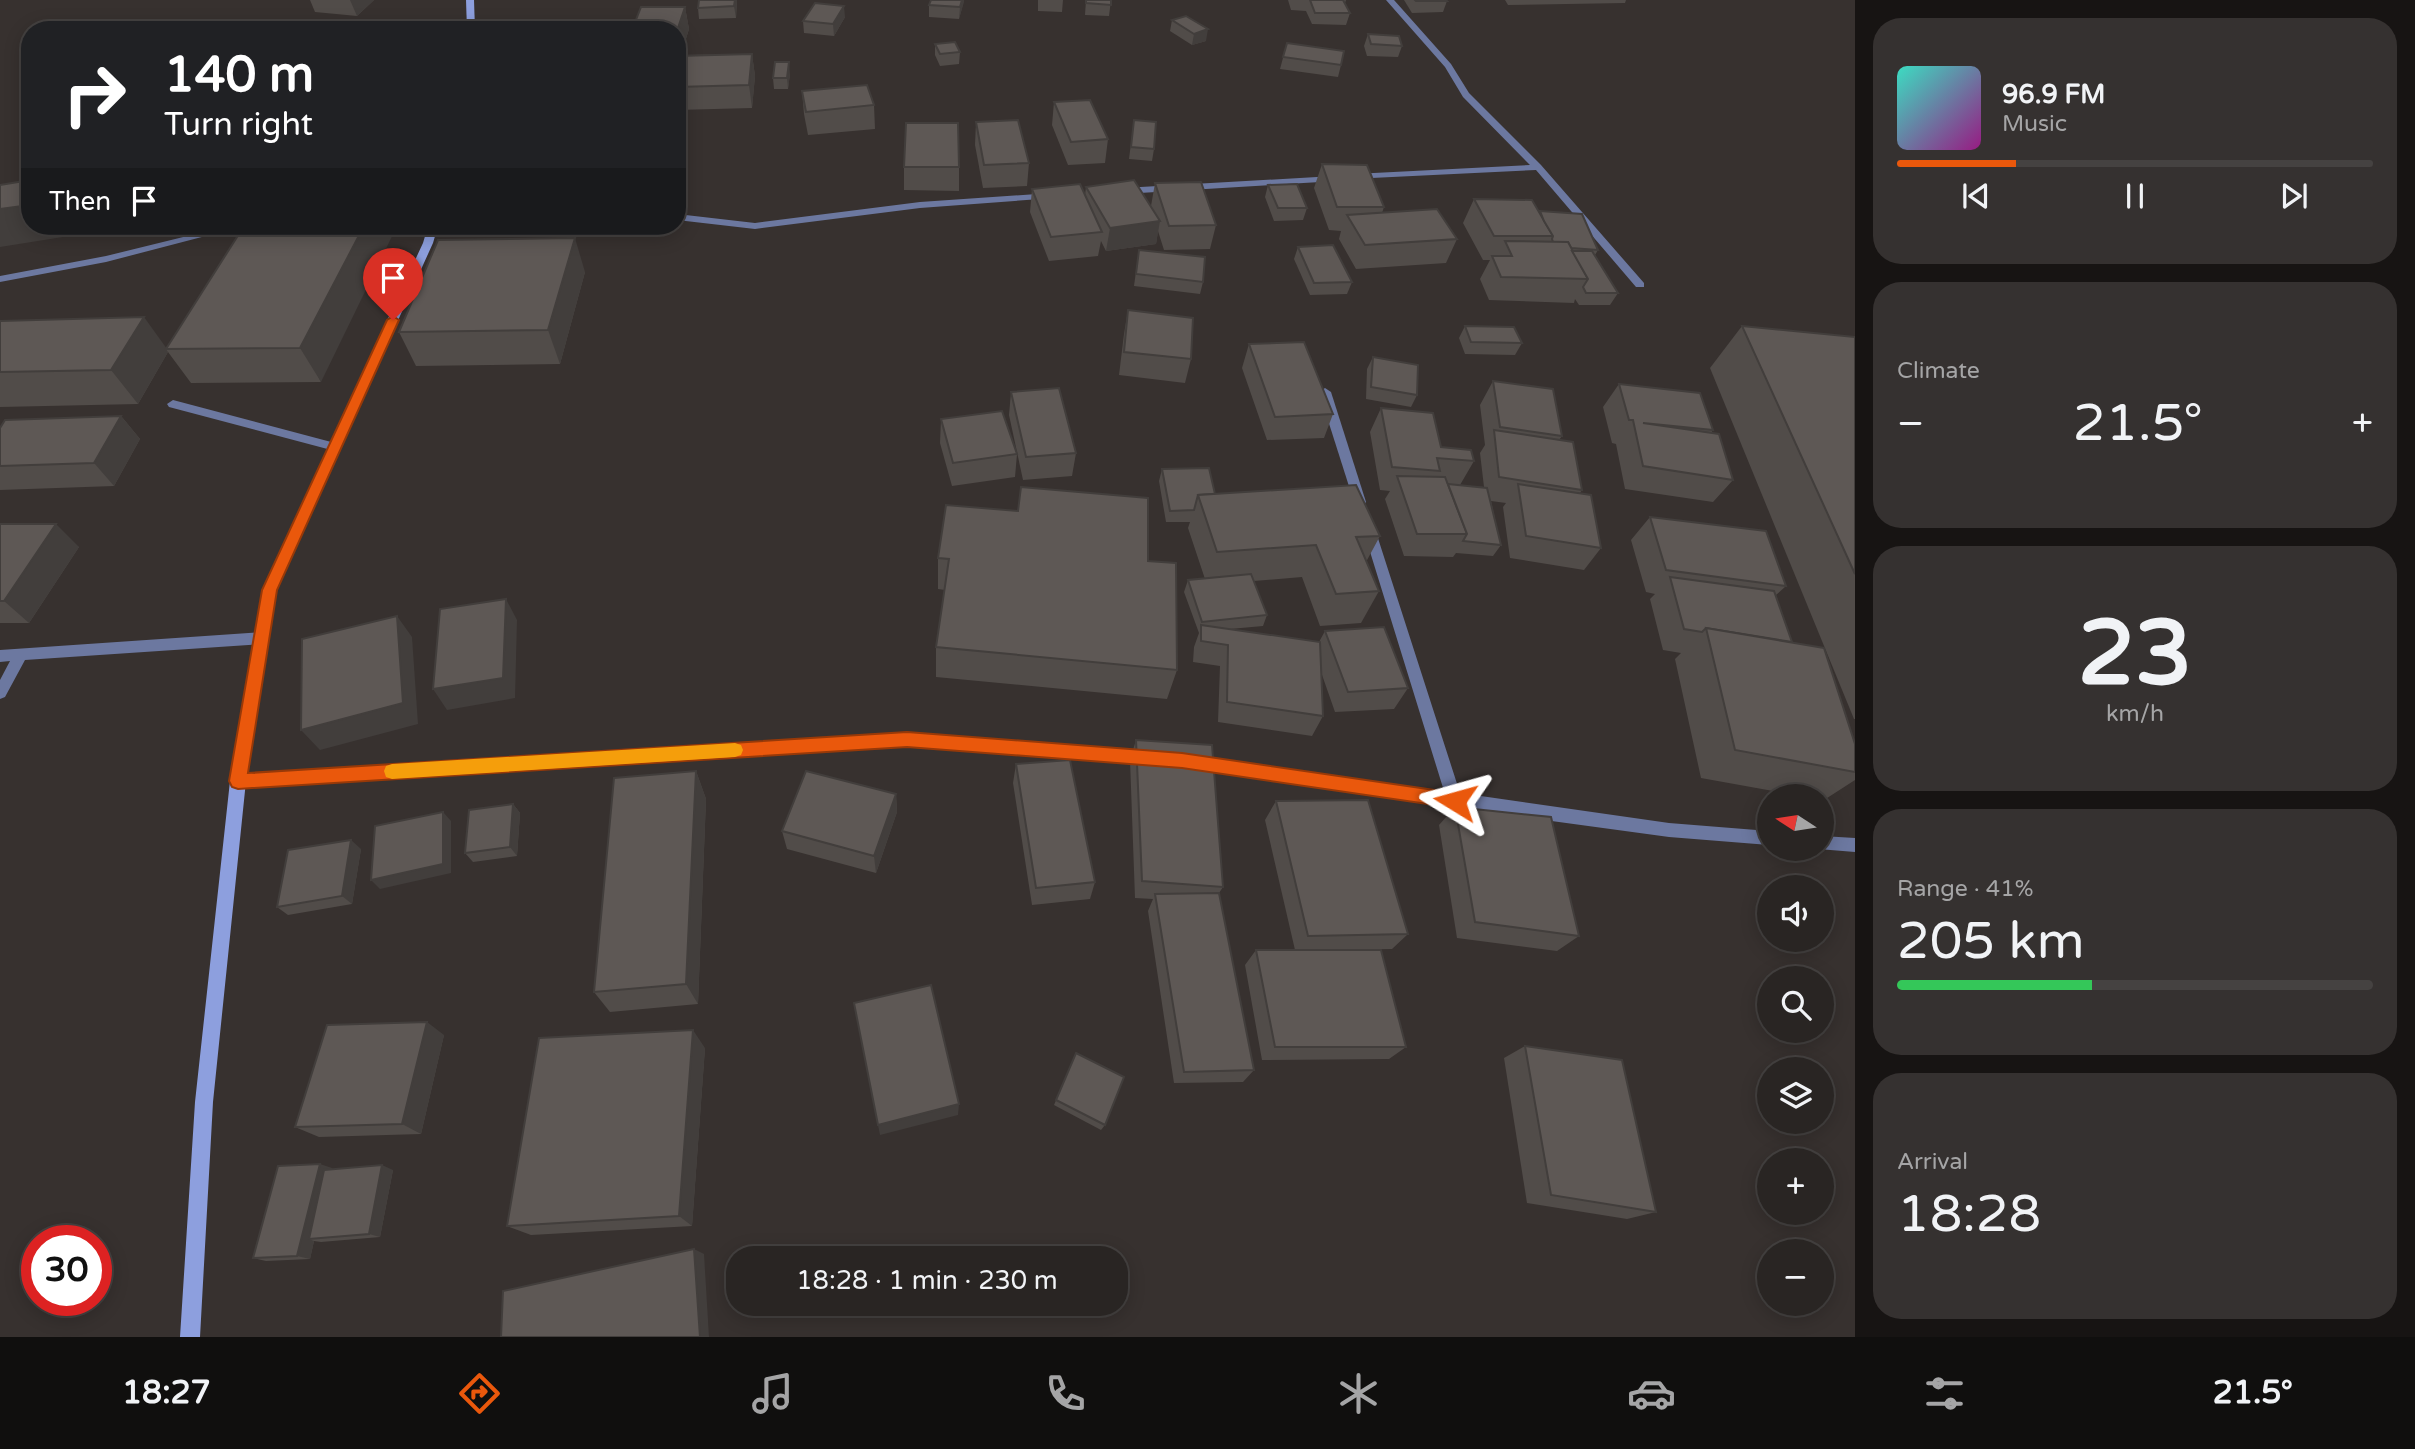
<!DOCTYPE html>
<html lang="en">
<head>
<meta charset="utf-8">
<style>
  :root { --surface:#292523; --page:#353130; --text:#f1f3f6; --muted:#a5a5a6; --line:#454241; --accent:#ea580c }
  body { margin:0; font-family:"Varela Round",sans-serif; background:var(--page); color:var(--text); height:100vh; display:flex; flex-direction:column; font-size:26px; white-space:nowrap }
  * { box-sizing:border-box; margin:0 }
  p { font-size:23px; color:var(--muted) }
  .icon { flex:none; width:38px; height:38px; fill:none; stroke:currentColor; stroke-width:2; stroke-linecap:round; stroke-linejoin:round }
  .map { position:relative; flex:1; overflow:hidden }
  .details { display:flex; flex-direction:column; gap:18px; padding:18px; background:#171413; width:560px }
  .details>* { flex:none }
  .hud { position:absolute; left:21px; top:21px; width:665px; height:214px; border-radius:28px; box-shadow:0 4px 18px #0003,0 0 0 2px var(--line); background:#202124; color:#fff; overflow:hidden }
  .needle { width:46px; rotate:282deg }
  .fabs { position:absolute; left:1757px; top:784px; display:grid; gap:14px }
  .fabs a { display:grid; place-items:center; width:77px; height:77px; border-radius:50%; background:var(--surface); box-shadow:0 4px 18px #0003,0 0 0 2px var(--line); font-size:35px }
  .speed { position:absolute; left:21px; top:1225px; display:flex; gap:14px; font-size:35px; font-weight:700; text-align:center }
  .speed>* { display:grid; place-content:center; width:91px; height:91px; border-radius:50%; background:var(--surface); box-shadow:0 4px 18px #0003,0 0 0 2px var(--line); line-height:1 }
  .speed .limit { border:10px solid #d22; background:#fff; color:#111 }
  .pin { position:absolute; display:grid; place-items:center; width:60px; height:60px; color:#fff; margin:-72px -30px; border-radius:50% 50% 50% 0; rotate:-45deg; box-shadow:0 0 7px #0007 }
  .pin .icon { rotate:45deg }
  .me { position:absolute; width:77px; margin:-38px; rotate:278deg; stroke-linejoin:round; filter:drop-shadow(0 0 5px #0008) }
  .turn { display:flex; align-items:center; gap:24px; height:147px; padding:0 28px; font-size:32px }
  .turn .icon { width:91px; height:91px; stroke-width:2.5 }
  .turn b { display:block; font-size:49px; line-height:60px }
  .then { display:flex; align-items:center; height:66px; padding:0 28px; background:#0003; gap:14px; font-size:26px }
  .big { font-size:52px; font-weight:600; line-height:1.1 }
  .details .card { flex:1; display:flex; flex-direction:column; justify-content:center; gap:10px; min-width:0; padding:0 24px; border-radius:28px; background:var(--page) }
  .details .dial { align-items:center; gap:0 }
  .dial b { font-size:91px; line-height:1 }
  .song { display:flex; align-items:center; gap:21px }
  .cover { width:84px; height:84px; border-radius:10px; background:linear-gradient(135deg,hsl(170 70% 55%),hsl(310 70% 35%)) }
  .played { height:7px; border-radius:4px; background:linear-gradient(90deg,var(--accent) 25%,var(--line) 25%) }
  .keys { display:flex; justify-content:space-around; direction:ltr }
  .heat { display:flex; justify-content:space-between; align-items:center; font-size:38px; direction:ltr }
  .charge { height:10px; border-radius:5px; background:linear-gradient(90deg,#34c759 41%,var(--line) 0) }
  .trip { position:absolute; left:726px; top:1246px; width:402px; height:70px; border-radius:28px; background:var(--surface); box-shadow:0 4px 18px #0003,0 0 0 2px var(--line); font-weight:600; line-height:70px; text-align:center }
  .tab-bar { display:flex; height:112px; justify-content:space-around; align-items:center; background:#100f0e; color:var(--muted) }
  .tab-bar .icon { width:49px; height:49px }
  .tab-bar .current { color:var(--accent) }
  .tab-bar b { font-size:32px; color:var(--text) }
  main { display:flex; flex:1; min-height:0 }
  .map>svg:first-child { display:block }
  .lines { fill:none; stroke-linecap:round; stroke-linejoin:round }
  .lane { fill:#6c78a0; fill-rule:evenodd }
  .street { fill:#6c78a0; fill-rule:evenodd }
  .secondary { fill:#8d9fde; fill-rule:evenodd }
  .wall { fill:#514c49 }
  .shaded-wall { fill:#423e3c }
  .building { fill:#5e5855; stroke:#423e3c; stroke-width:2 }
  .route { fill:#ea580c; stroke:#983908; stroke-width:2 }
  .slow { fill:#f59e0b }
</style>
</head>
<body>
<main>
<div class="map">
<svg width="1855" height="1337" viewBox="0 0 1855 1337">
  <rect width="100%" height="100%" fill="#37312f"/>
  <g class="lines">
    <polygon class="lane" points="228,226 244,226 106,262 0,282 0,276 106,256"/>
    <g class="street">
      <polygon points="1386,0 1394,0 1451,64 1469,93 1541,165 1644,283 1644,287 1636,287 1536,170 1351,179 1351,175 1354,174 1530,165 1463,97 1445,67"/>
      <polygon points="1334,176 1339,179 1337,181 1123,194 1118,191 1123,188"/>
      <polygon points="1051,193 1056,196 1054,198 920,208 755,229 677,220 677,214 755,223 920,202"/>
      <polygon points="1325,388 1331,392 1366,502 1364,505 1360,507 1354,502 1319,392"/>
      <polygon points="173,400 335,443 341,447 335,451 169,407 167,404"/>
      <polygon points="1369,524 1375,529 1460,793 1669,823 1769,831 1769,845 1669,837 1455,808 1191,767 1189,762 1191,757 1196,756 1444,791 1363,529"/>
      <polygon points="262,632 267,634 269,638 267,642 262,644 25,660 5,697 0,699 0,680 10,661 0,662 0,650"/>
      <polygon points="907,733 1148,752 1153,753 1155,758 1153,763 1148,764 907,745 238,788 233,786 230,781 233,776 238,774"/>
      <polygon points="1822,836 1855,838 1855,852 1818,849 1822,849"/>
    </g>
    <g class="secondary">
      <polygon points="466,0 474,0 475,30 467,30"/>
      <polygon points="428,226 438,226 433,243 276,590 246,781 213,1102 200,1337 180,1337 195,1102 230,781 262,590 423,243"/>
    </g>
  </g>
  <g class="wall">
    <polygon points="310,0 374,0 357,16 315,12"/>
    <polygon points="699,0 737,0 736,18 699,19 698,8"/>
    <polygon points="931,0 964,0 959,19 929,17 929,5"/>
    <polygon points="1038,0 1063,0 1062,12 1038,11"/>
    <polygon points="1086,0 1111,0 1109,16 1085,15"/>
    <polygon points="1288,0 1346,0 1345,3 1350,13 1346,25 1312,24 1306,11 1291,10"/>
    <polygon points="1404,0 1446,0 1447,1 1443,12 1412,13"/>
    <polygon points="1505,0 1626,0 1625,3 1508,5"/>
    <polygon points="685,7 689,29 681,55 752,54 755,76 752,108 677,110 677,30"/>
    <polygon points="845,17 834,36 804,33 803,21"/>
    <polygon points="1172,20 1206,41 1192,45 1170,31"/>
    <polygon points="1368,34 1402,46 1398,57 1367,56 1364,46"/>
    <polygon points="1287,43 1341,65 1338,77 1280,69"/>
    <polygon points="935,44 960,52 959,64 940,66 935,55"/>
    <polygon points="790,74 788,89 774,89 773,78"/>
    <polygon points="802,91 874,105 875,129 808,135 804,114"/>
    <polygon points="1054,102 1108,139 1105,163 1068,165 1052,125"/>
    <polygon points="1134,120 1154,149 1152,161 1129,159"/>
    <polygon points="976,122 1029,163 1027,186 983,188 975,145"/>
    <polygon points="1322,164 1384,207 1382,213 1457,239 1446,263 1356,269 1339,239 1341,231 1329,230 1314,188"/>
    <polygon points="904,167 959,167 959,191 904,190"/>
    <polygon points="1155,183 1216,225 1210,249 1164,250 1158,231 1156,244 1106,251 1101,241 1098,256 1049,261 1030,212 1032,189 1085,195 1086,187 1151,206"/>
    <polygon points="1268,185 1307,208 1303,220 1274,221 1265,197"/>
    <polygon points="1474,199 1539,212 1540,211 1598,250 1595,255 1618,293 1610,305 1579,305 1575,299 1574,303 1489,300 1480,279 1490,260 1483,260 1463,223"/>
    <polygon points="244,226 321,382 191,383 168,352 138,404 0,407 0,321 167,348"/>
    <polygon points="1298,247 1352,282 1347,294 1310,295 1294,259"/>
    <polygon points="1139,250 1203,282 1200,294 1134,286"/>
    <polygon points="585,272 560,364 416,366 399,332"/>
    <polygon points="1128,310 1191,359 1185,383 1119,375 1124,334"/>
    <polygon points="1465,326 1522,343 1515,355 1465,354 1459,338"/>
    <polygon points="1742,326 1855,337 1855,719 1854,719 1710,368"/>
    <polygon points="1249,344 1333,414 1324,438 1267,440 1242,368"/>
    <polygon points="1373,357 1417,395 1411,407 1366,399 1367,369"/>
    <polygon points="1493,381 1562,436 1559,440 1582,490 1580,493 1601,548 1584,570 1510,558 1503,507 1506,503 1491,501 1501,545 1493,556 1456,553 1453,557 1404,556 1385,499 1390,491 1380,490 1370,432 1381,408 1441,447 1474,461 1460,485 1448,484 1484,487 1480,453 1485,445 1480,405"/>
    <polygon points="1619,384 1713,430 1711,433 1733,480 1713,502 1625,489 1616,444 1612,443 1603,407"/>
    <polygon points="1011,392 1076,453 1072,476 1023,480 1009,415"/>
    <polygon points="121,416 140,439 114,486 0,490 0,428"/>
    <polygon points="941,419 1017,454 1015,477 952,486 940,443"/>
    <polygon points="1162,469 1215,494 1380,536 1366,562 1379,591 1361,623 1320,626 1302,577 1254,581 1267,615 1263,626 1230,629 1319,642 1325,631 1408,688 1394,709 1335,712 1321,672 1323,716 1312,736 1218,722 1220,666 1193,662 1194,647 1199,633 1184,592 1188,580 1205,579 1188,528 1190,522 1166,522 1159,481"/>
    <polygon points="1018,511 1148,561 1177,670 1167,699 936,677 936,647 945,590 938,589 938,558"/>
    <polygon points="1650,517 1786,586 1776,595 1792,642 1855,744 1855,780 1824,800 1822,800 1822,796 1801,796 1701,778 1675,659 1681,653 1663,650 1650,599 1655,594 1646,592 1631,540"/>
    <polygon points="0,524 79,547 29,623 0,623"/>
    <polygon points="1136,740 1223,887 1219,893 1254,1070 1243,1082 1174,1083 1148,911 1153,899 1135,898 1130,760"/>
    <polygon points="1016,764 1095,882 1090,899 1032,905 1013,783"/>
    <polygon points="696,771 706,799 698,1004 610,1012 594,992"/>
    <polygon points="896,794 897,812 876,873 787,849 782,831"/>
    <polygon points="1276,801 1408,934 1392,949 1334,950 1406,1047 1389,1059 1262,1060 1245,965 1256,950 1295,950 1265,820"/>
    <polygon points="513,804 520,813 517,856 473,862 465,853"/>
    <polygon points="1455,807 1579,936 1557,951 1457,938 1439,825"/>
    <polygon points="361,849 352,904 288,915 277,907"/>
    <polygon points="444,1035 421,1134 319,1137 295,1127"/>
    <polygon points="1525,1046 1656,1212 1627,1219 1527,1203 1504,1058"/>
    <polygon points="705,1048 692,1226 531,1235 507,1226"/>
    <polygon points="1076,1053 1105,1125 1101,1130 1054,1105"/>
    <polygon points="332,1168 332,1170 393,1170 380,1237 321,1242 314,1241 310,1259 266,1261 253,1258"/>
  </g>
  <g class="shaded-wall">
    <polygon points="350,0 374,0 357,16"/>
    <polygon points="735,0 737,0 736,18 734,6"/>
    <polygon points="962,0 964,0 964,2 959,19 960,7"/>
    <polygon points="844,6 845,17 834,36 833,24"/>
    <polygon points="685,7 689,29 680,58 677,45 677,31"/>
    <polygon points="1208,29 1206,41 1192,45 1194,34"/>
    <polygon points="752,54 755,76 752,108 749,85"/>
    <polygon points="789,62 790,74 788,89 787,78"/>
    <polygon points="30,205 30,226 132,226 0,247 0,209"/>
    <polygon points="1160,221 1156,244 1106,251 1110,228"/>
    <polygon points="364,226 397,226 321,382 300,348"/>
    <polygon points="575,238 585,272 560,364 548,330"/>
    <polygon points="144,317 167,349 166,349 168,352 138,404 111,370"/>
    <polygon points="121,416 140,439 114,486 94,463"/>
    <polygon points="56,524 79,547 29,623 4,601"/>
    <polygon points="506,599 517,620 515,698 447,710 433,689"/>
    <polygon points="397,616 412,637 418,724 320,750 301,730"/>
    <polygon points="696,771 706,799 698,1004 686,984"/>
    <polygon points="896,794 897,812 876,873 874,856"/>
    <polygon points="513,804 520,813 517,856 510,847"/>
    <polygon points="443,812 451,821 451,873 380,889 371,880"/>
    <polygon points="351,840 361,849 352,904 342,896"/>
    <polygon points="427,1022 444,1035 421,1134 402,1124"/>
    <polygon points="693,1030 705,1048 692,1226 679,1216"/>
    <polygon points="959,1104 958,1115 880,1135 878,1125"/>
    <polygon points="320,1164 332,1168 315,1239 309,1239 314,1241 310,1259 297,1256"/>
    <polygon points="382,1165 393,1170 380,1237 369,1234"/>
    <polygon points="694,1249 704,1254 709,1337 700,1337"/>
  </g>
  <g class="building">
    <polygon points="699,0 735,0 734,6 698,8"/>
    <polygon points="931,0 962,0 960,7 929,5"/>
    <polygon points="1086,0 1111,0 1111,5 1086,3"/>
    <polygon points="1310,0 1343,0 1350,13 1315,13"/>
    <polygon points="1415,0 1446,0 1447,1 1416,1"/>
    <polygon points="815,3 844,6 833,24 803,21"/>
    <polygon points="641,7 685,7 677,31 677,30 632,30"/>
    <polygon points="1186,16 1208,29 1194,34 1172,20"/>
    <polygon points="234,25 264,27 261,30 228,30"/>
    <polygon points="122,28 151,30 119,30"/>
    <polygon points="1368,34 1399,36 1402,46 1371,44"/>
    <polygon points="955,42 960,52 940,54 935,44"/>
    <polygon points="1287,43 1344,51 1341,65 1283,57"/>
    <polygon points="752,54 749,85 677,87 677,56"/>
    <polygon points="775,62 789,62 787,78 773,78"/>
    <polygon points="867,85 874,105 806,112 802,91"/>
    <polygon points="1090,100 1108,139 1071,142 1054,102"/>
    <polygon points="1018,120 1029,163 984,165 976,122"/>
    <polygon points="1134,120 1156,122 1154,149 1131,147"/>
    <polygon points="906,123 958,123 959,167 904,167"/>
    <polygon points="1322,164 1367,165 1384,207 1337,207"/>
    <polygon points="30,180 30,205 0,209 0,185"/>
    <polygon points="1134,180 1160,221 1110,228 1086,187"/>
    <polygon points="1201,182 1216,225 1169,226 1155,183"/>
    <polygon points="1080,184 1102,232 1051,237 1032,189"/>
    <polygon points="1297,184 1307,208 1278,208 1268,185"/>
    <polygon points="1474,199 1532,200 1553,236 1494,236"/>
    <polygon points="1437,209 1457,239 1365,245 1347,215"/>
    <polygon points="1540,211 1582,214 1598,250 1571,248 1568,242 1553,242 1552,239 1553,236 1544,221"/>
    <polygon points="244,226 364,226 300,348 166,349"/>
    <polygon points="575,238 548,330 399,332 438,240"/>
    <polygon points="1505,241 1568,242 1588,279 1501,277 1492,256 1512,256"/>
    <polygon points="1333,245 1352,282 1314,283 1298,247"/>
    <polygon points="1139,250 1205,257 1203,282 1136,274"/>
    <polygon points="1572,251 1592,251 1618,293 1586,293 1583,287 1588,279"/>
    <polygon points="1128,310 1193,318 1191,359 1124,352"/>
    <polygon points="144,317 111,370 0,372 0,321"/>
    <polygon points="1465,326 1514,327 1522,343 1471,342"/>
    <polygon points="1742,326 1855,337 1855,574"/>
    <polygon points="1304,342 1333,414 1275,417 1249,344"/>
    <polygon points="1373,357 1418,365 1417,395 1371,387"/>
    <polygon points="1493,381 1553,389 1562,436 1500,427"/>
    <polygon points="1619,384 1700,393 1713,430 1643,423 1719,434 1733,480 1643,466 1633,420 1629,420"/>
    <polygon points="1059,388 1076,453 1026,457 1011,392"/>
    <polygon points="1381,408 1433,413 1441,447 1471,450 1474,461 1437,458 1440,471 1392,467"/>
    <polygon points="1002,411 1017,454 953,463 941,419"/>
    <polygon points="121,416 94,463 0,466 0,428 5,420"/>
    <polygon points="1494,430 1573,442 1582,490 1499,477"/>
    <polygon points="1209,468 1215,494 1198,495 1194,510 1170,511 1162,469"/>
    <polygon points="1397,476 1445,477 1467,534 1417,534"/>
    <polygon points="1448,484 1487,488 1501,545 1463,541 1467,534"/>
    <polygon points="1518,484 1591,495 1601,548 1526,536"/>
    <polygon points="1356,485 1380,536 1356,537 1379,591 1336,594 1316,545 1217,552 1198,495"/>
    <polygon points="1021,487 1148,498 1148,561 1176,563 1177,670 936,647 949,559 938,558 946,505 1018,511"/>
    <polygon points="1650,517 1766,531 1786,586 1666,570"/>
    <polygon points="0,524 56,524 4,601 0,601"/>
    <polygon points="1251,574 1267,615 1202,622 1188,580"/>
    <polygon points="1670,577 1774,591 1792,642 1706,628 1702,632 1684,629"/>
    <polygon points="506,599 503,678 433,689 440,609"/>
    <polygon points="397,616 403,703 301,730 302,639"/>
    <polygon points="1201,625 1320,642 1323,716 1227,702 1228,645 1201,641"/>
    <polygon points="1384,627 1408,688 1348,692 1325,631"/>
    <polygon points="1706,628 1824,648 1855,744 1855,772 1735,750"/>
    <polygon points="1136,740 1212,745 1223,887 1142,881"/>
    <polygon points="1070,760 1095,882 1036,888 1016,764"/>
    <polygon points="696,771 686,984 594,992 614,778"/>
    <polygon points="806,771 896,794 874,856 782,831"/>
    <polygon points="1368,800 1408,934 1308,936 1276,801"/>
    <polygon points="513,804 510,847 465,853 469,810"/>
    <polygon points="1455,807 1551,817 1579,936 1475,922"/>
    <polygon points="443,812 443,864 371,880 375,826"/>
    <polygon points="351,840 342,896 277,907 288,850"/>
    <polygon points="1219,893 1254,1070 1184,1072 1155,894"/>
    <polygon points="1256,950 1381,950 1406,1047 1275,1047"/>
    <polygon points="931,985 959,1104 878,1125 854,1003"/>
    <polygon points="427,1022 402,1124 295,1127 327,1025"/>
    <polygon points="693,1030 679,1216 507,1226 539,1038"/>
    <polygon points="1525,1046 1622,1060 1656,1212 1551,1195"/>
    <polygon points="1076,1053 1124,1077 1105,1125 1056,1100"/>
    <polygon points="320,1164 297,1256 253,1258 278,1166"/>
    <polygon points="382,1165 369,1234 309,1239 324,1170"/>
    <polygon points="694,1249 700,1337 501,1337 503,1291"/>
  </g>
  <polygon class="route" points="393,316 399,320 277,590 248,773 907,732 1182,753 1455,793 1461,795 1464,801 1461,806 1455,808 1182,768 907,747 238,789 232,787 229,781 262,590 387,320"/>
  <polygon class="slow" points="735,743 741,745 743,750 741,755 735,757 392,779 386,777 384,771 386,766 392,764"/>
</svg>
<div class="fabs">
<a><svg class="needle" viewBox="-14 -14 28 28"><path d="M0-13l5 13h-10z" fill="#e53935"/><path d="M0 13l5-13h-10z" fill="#a5a5a6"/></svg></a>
<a><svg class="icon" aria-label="sound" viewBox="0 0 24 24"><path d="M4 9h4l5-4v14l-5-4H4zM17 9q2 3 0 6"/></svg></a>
<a><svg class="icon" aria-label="search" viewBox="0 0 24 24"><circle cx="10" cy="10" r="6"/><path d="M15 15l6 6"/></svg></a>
<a><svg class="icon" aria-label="layers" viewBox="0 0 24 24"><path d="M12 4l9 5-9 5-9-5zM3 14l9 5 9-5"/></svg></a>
<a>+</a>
<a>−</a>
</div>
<div class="speed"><div class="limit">30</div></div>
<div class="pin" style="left:393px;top:320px;background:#d93025"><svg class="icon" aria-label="arrive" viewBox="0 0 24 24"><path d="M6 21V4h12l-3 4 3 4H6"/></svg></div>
<svg class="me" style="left:1455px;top:801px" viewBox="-20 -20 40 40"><path d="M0-17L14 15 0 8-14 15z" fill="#ea580c" stroke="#fff" stroke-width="4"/></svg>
<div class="trip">18:28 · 1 min · 230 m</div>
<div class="hud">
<div class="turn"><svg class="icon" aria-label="right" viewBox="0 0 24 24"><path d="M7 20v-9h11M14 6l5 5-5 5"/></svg><div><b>140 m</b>Turn right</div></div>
<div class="then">Then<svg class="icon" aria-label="arrive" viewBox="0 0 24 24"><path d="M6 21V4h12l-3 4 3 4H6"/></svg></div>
</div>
</div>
<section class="details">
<div class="card">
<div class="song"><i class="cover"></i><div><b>96.9 FM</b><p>Music</p></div></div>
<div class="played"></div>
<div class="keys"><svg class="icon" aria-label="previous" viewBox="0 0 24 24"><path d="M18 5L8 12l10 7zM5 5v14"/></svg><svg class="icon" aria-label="pause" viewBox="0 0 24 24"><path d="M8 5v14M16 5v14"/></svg><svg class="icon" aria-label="next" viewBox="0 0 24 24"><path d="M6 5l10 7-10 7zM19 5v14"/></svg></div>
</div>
<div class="card"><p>Climate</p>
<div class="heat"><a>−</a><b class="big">21.5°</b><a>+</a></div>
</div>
<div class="card dial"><b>23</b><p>km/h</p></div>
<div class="card"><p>Range · 41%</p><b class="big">205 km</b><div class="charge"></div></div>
<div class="card"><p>Arrival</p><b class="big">18:28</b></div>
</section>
</main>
<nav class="tab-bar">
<b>18:27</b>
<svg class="icon current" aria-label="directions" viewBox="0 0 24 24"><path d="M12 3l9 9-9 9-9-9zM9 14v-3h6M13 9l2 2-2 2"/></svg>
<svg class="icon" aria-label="music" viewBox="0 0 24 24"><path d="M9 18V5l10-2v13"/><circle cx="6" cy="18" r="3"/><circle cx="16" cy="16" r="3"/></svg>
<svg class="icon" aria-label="phone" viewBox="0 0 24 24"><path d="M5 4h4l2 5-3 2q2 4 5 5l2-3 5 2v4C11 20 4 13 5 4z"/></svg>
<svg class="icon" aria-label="climate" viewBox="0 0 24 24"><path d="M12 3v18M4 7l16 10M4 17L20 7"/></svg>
<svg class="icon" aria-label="car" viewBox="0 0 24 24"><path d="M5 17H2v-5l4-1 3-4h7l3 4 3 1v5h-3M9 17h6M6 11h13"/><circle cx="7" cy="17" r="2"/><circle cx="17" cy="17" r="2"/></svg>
<svg class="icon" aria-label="filters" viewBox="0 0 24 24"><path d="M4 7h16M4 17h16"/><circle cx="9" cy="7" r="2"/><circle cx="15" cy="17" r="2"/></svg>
<b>21.5°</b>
</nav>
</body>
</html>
